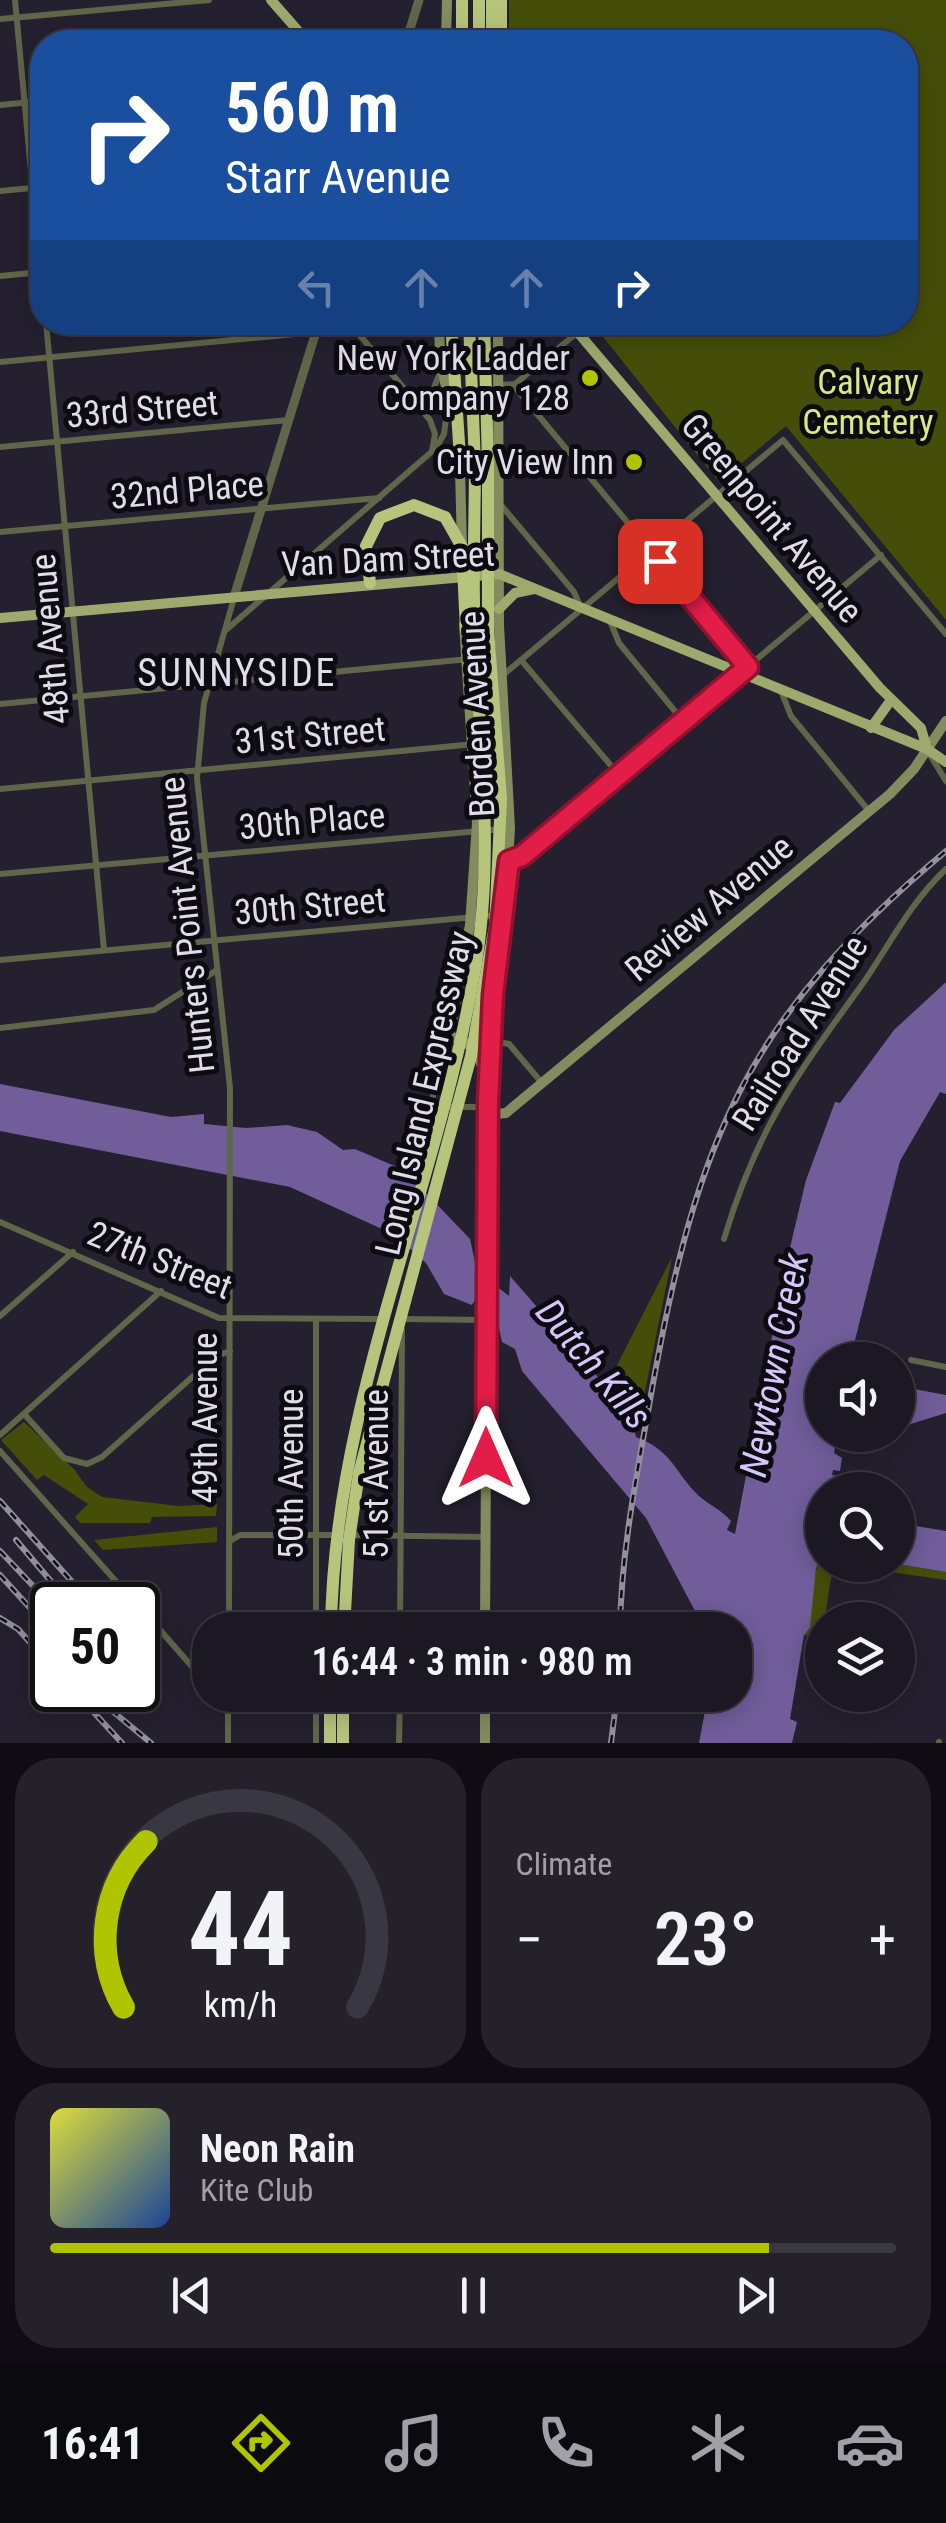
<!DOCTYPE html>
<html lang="en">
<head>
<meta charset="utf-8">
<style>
  :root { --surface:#1b1823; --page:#24212b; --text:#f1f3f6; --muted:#a0a0a6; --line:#393741; --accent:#b0c500 }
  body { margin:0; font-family:"Roboto Condensed",sans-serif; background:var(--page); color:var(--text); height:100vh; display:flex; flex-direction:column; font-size:38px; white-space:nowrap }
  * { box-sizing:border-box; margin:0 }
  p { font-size:32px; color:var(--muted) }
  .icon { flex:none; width:55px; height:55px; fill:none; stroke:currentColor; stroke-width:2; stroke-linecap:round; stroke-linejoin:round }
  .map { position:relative; height:1743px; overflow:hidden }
  .side { display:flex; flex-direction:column; gap:15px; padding:15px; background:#0f0d13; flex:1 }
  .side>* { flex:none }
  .banner { position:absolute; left:30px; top:30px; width:888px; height:305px; border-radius:40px; box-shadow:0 5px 25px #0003,0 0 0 2px var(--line); background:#1a4fa0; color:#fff; overflow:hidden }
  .controls { position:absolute; left:805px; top:1342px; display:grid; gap:20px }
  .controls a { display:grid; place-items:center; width:110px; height:110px; border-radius:50%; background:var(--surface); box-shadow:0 5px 25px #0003,0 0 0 2px var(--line); font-size:50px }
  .speed { position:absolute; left:30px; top:1582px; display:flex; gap:20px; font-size:50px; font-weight:700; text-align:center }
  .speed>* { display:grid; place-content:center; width:130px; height:130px; border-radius:50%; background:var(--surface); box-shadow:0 5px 25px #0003,0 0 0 2px var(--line); line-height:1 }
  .speed .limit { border:5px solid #111; border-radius:15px; background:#fff; color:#111 }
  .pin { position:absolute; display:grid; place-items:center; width:85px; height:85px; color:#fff; margin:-42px; border-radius:20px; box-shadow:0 5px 15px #0006 }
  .me { position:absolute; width:110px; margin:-55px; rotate:0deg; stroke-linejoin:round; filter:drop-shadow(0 0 8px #0008) }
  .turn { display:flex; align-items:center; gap:35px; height:210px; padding:0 30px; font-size:45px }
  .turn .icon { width:130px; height:130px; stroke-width:2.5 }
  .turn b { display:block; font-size:70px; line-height:85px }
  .lanes { display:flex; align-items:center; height:95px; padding:0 30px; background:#0003; justify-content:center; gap:50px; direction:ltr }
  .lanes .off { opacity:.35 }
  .big { font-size:75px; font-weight:600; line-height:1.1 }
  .side .card { flex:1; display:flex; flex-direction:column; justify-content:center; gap:15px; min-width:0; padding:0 35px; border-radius:40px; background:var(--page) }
  .side .dial { align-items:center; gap:0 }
  .dial svg { height:260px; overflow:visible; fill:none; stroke:var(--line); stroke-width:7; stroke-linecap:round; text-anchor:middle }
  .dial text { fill:var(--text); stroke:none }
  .song { display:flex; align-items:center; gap:30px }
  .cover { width:120px; height:120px; border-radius:15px; background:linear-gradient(135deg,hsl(60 70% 55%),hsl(220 70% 35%)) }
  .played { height:10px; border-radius:5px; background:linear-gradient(90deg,var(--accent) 85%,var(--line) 85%) }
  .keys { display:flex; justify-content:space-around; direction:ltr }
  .heat { display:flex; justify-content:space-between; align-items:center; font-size:55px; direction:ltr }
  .side .tiles { flex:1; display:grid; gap:15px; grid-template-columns:1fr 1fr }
  .card:last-child { grid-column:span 2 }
  .trip { position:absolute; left:192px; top:1612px; width:560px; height:100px; border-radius:40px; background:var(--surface); box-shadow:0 5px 25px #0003,0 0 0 2px var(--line); font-weight:600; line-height:100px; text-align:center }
  .menu { display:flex; height:160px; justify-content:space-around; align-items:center; background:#0b0a0e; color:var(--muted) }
  .menu .icon { width:70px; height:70px }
  .menu .current { color:var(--accent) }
  .menu b { font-size:45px; color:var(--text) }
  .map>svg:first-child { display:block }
  .green { fill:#454e08 }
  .water { fill:#705d9a }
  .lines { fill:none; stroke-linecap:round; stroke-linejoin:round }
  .minor { stroke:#60664a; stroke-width:6 }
  .tertiary { stroke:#60664a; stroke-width:9 }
  .secondary { stroke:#838c5e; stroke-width:10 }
  .primary { stroke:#9ea96e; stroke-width:10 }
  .motorway { stroke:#b7c47c; stroke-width:12 }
  .rail-casing { stroke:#938f9c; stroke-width:6 }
  .rail { stroke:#0d0b12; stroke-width:2.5; stroke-dasharray:8; stroke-linecap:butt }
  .motorway-bridge { stroke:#b7c47c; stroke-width:12 }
  .route-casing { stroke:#92132f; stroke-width:25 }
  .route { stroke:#e11d48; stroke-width:18 }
  .poi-dot { fill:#b0c500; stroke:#0d0b12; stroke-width:4 }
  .labels { text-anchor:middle; stroke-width:10; stroke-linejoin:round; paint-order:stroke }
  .poi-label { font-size:35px; fill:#e0dde8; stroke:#0d0b12; text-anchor:end }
  .park-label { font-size:35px; fill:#d8e985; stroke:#0d0b12 }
  .street-label { font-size:35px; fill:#e0dde8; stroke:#0d0b12 }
  .neighbourhood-label { font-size:38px; letter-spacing:2.5px; fill:#e0dde8; stroke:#0d0b12 }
  .water-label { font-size:38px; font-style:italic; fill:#d6c6fc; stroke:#0d0b12 }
</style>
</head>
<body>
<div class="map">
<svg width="946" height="1743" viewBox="0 0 946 1743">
  <rect width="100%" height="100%" fill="#24202f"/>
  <g class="green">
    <polygon points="509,0 946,0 946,620 786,426 719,482 592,323 905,322 905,42 509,42"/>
    <polygon points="672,1257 637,1431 631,1415 607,1385"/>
    <polygon points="24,1422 74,1469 87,1487 102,1497 178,1506 217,1504 216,1516 152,1517 150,1523 80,1523 75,1517 88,1504 44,1475 37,1480 1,1440"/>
    <polygon points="217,1527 217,1542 103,1550 94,1540"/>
    <path d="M822,1556V1565L898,1564L946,1572V1580L843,1565L831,1578L822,1638L804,1635C813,1612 811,1572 822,1556Z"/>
  </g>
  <g class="water">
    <path d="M946,982V1094L940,1092L900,1161L850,1360H822V1435H845L836,1441L834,1453L842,1458L840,1471L833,1470L832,1475L898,1485L897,1490H822V1556L816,1568L810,1627L804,1635L790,1719L797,1722L792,1743H699L708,1695H735V1630H705L646,1518L522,1371L515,1349L502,1342L495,1309L478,1295L472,1305L444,1294L426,1263L395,1235L290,1187L0,1131V1084L171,1117L204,1114V1124L246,1128L287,1125L317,1132L343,1150L355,1149L404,1170L470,1239L477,1271L509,1296L510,1276L631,1415L636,1437C673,1451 674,1472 699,1496C709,1505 722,1510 731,1521L727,1530L735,1534L784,1273L806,1180L835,1102L840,1103L894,1030Z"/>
    <polygon points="898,1386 946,1395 946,1413 898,1428"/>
    <polygon points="898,1523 946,1531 946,1572 898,1564"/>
  </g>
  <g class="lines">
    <g class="minor">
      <polyline points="15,0 42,289"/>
      <polyline points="0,19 209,0"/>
      <polyline points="0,105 42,101"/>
      <polyline points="0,191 42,187"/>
      <polyline points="0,276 41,272"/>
      <polyline points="46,322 104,950"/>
      <polyline points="349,322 430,420 435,434 432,451"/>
      <polyline points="0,362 316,332"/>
      <polyline points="498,385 515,384 578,332"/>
      <polyline points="513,385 748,667"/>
      <polyline points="410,394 433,390 440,373"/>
      <polyline points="0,447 289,420"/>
      <polyline points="500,504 574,592 581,608"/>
      <polyline points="0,532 379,498"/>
      <polyline points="610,621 619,643 683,721"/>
      <polyline points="226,630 436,448 444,434 447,411"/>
      <polyline points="521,660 619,775"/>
      <polyline points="503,675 783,440 946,634"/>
      <polyline points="781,691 791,716 869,811"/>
      <polyline points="0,704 469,659"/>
      <polyline points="927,750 946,781"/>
      <polyline points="0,789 496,742"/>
      <polyline points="509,861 522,856 881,555"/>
      <polyline points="0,874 502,829"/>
      <polyline points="0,960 497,915"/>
      <polyline points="0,1028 154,1010 217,970"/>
      <polyline points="492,1041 509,1044 542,1083"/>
      <polyline points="431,1107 488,1107"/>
      <polyline points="414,1166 449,1037"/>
      <polyline points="0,1222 219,1318 383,1319"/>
      <path d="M724,1239C757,1129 795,1077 861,986C890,945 909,904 946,869"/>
      <polyline points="0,1316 73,1252"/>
      <polyline points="316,1319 316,1630"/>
      <polyline points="401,1319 486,1320"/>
      <polyline points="911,1360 946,1367"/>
      <polyline points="24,1414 64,1458 87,1464 102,1457 216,1356 230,1351"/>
      <polyline points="0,1435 161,1291"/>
      <polyline points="0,1451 137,1605"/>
      <polyline points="348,1535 486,1537"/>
      <polyline points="230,1541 240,1535 336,1535"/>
      <polyline points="138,1605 210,1687"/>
      <polyline points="229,1630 230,1088 197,778 204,703 234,598"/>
      <polyline points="400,1630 402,1330"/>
      <polyline points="217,1695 228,1702"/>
      <polyline points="939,1742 939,1743"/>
      <polyline points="228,1743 228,1695"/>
      <polyline points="316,1743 316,1695"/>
      <polyline points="399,1743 400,1695"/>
    </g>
    <g class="tertiary">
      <polyline points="406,42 419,0"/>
      <polyline points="234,597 319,322"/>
    </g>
    <g class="secondary">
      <polyline points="446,42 447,0"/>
      <polyline points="439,322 440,357 452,417"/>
      <polyline points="460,469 462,547"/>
      <path d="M464,624L477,823L470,925L449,1036C477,1043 482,1059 486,1085"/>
      <polyline points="488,1115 506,1113 890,794 914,769 946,721"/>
      <polyline points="485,1630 488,1101 493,995 505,914 510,828 499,625 498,322"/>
      <polyline points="485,1743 485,1695"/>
    </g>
    <g class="primary">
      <polyline points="271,0 308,42"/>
      <polyline points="569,322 880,688 921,728 927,749"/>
      <polyline points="499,609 515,593 534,589"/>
      <polyline points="0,618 499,574 927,749 946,762"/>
      <polyline points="871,728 891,700"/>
    </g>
    <g class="motorway">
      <polyline points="462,42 462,0"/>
      <polyline points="479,42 479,0"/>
      <polyline points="492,42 492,0"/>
      <polyline points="501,42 501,0"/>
      <polyline points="451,322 461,473"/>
      <polyline points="469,322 475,463"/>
      <polyline points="484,322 488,463"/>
      <polyline points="370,583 366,546 380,518 414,505 445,517"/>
      <polyline points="330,1743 330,1695"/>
      <polyline points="343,1743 343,1695"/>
    </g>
    <defs>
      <g id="rail">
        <polyline points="0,1501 91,1603"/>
        <polyline points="16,1540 71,1605"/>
        <polyline points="0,1551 52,1606"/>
        <polyline points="0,1575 52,1632"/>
        <polyline points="0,1618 18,1629 52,1667"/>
        <path d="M620,1630C621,1549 638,1469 652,1389C697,1139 747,1017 946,851"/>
        <polyline points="87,1690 151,1743"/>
        <polyline points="87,1705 122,1743"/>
        <polyline points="611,1743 617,1695"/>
      </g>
    </defs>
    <use href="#rail" class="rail-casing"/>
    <use href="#rail" class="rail"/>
    <g class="motorway-bridge">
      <polyline points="445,517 462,547 466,630"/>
      <path d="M331,1630C333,1405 435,1195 474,975C495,858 480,754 475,637C472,579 475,521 475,463"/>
      <polyline points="344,1630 349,1540 359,1473 471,1056 495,926 501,799 488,629 488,463"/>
    </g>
  </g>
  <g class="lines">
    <defs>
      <polyline id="route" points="486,1458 488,1101 493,995 509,861 522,856 748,667 660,561"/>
    </defs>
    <use href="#route" class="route-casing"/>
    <use href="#route" class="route"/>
  </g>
  <g class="poi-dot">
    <circle cx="590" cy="378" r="10"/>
    <circle cx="634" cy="462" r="10"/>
  </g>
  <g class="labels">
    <g class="poi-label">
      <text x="570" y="370">New York Ladder<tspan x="570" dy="40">Company 128</tspan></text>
      <text x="614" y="474">City View Inn</text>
    </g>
    <g class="park-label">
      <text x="868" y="394">Calvary<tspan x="868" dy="40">Cemetery</tspan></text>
    </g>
    <g class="street-label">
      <text transform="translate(142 409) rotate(-5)" y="12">33rd Street</text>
      <text transform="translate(187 490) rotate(-5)" y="12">32nd Place</text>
      <text transform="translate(772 518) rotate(50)" y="12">Greenpoint Avenue</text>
      <text transform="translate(388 559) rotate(-3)" y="12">Van Dam Street</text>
      <text transform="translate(50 639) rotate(-95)" y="12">48th Avenue</text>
      <text transform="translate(477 714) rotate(-93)" y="12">Borden Avenue</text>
      <text transform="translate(310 735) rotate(-5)" y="12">31st Street</text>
      <text transform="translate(312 821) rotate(-5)" y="12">30th Place</text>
      <text transform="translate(310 906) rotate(-5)" y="12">30th Street</text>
      <text transform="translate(709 908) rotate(-40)" y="12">Review Avenue</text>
      <text transform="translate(187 925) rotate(-96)" y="12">Hunters Point Avenue</text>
      <text transform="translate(800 1033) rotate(-58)" y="12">Railroad Avenue</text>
      <text transform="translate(424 1093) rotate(-77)" y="12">Long Island Expressway</text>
      <text transform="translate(160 1260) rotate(22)" y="12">27th Street</text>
      <text transform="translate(205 1418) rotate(-90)" y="12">49th Avenue</text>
      <text transform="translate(291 1474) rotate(-90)" y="12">50th Avenue</text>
      <text transform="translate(376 1474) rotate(-90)" y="12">51st Avenue</text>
    </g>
    <g class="neighbourhood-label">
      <text x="237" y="686">SUNNYSIDE</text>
    </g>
    <g class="water-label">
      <text transform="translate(594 1364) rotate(50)" y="13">Dutch Kills</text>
      <text transform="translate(774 1365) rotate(-79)" y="13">Newtown Creek</text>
    </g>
  </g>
</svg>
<div class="controls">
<a><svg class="icon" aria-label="sound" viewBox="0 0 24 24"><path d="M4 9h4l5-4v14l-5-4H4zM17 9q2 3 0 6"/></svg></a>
<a><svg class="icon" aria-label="search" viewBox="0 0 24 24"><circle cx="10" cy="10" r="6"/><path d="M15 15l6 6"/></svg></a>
<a><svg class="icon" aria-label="layers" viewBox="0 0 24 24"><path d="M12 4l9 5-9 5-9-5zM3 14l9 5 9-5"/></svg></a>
</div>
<div class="speed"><div class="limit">50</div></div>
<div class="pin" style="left:660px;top:561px;background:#d93025"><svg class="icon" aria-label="arrive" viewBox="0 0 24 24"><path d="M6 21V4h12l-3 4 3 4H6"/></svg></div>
<svg class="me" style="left:486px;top:1458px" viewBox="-20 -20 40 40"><path d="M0-17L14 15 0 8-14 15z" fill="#e11d48" stroke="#fff" stroke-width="4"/></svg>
<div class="trip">16:44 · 3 min · 980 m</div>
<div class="banner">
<div class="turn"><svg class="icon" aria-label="right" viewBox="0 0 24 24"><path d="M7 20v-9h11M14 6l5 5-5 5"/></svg><div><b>560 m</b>Starr Avenue</div></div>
<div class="lanes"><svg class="icon off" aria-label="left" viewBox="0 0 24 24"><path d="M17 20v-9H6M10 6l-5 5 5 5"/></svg><svg class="icon off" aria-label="ahead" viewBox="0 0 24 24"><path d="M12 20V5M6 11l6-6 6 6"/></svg><svg class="icon off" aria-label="ahead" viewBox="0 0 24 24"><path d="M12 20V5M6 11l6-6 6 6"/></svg><svg class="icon" aria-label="right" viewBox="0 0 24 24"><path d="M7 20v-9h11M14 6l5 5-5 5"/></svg></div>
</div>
</div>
<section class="side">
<div class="tiles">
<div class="card dial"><svg viewBox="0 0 100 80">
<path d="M14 69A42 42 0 1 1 86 69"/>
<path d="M14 69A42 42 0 0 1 21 18" stroke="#b0c500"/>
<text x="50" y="56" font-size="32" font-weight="700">44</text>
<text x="50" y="72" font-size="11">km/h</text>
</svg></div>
<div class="card"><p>Climate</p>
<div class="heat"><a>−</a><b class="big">23°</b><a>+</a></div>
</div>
<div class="card">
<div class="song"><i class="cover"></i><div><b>Neon Rain</b><p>Kite Club</p></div></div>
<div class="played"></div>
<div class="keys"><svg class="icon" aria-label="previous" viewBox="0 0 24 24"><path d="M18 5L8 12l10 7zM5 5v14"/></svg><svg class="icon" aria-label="pause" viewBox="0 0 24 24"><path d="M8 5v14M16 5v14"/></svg><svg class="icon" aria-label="next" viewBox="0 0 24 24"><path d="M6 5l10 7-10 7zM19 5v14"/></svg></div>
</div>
</div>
</section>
<nav class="menu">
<b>16:41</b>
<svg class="icon current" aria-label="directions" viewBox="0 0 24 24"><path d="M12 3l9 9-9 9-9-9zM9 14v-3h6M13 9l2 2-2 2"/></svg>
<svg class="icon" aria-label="music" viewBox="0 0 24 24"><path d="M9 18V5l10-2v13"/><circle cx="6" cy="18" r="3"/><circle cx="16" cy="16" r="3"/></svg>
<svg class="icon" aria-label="phone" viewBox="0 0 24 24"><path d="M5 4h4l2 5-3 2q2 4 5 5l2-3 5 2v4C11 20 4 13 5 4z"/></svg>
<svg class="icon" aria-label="climate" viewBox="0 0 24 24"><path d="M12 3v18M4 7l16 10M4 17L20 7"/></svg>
<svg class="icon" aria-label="car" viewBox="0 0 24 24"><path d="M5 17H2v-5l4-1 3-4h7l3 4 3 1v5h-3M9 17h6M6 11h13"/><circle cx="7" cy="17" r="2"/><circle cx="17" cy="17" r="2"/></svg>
</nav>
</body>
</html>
